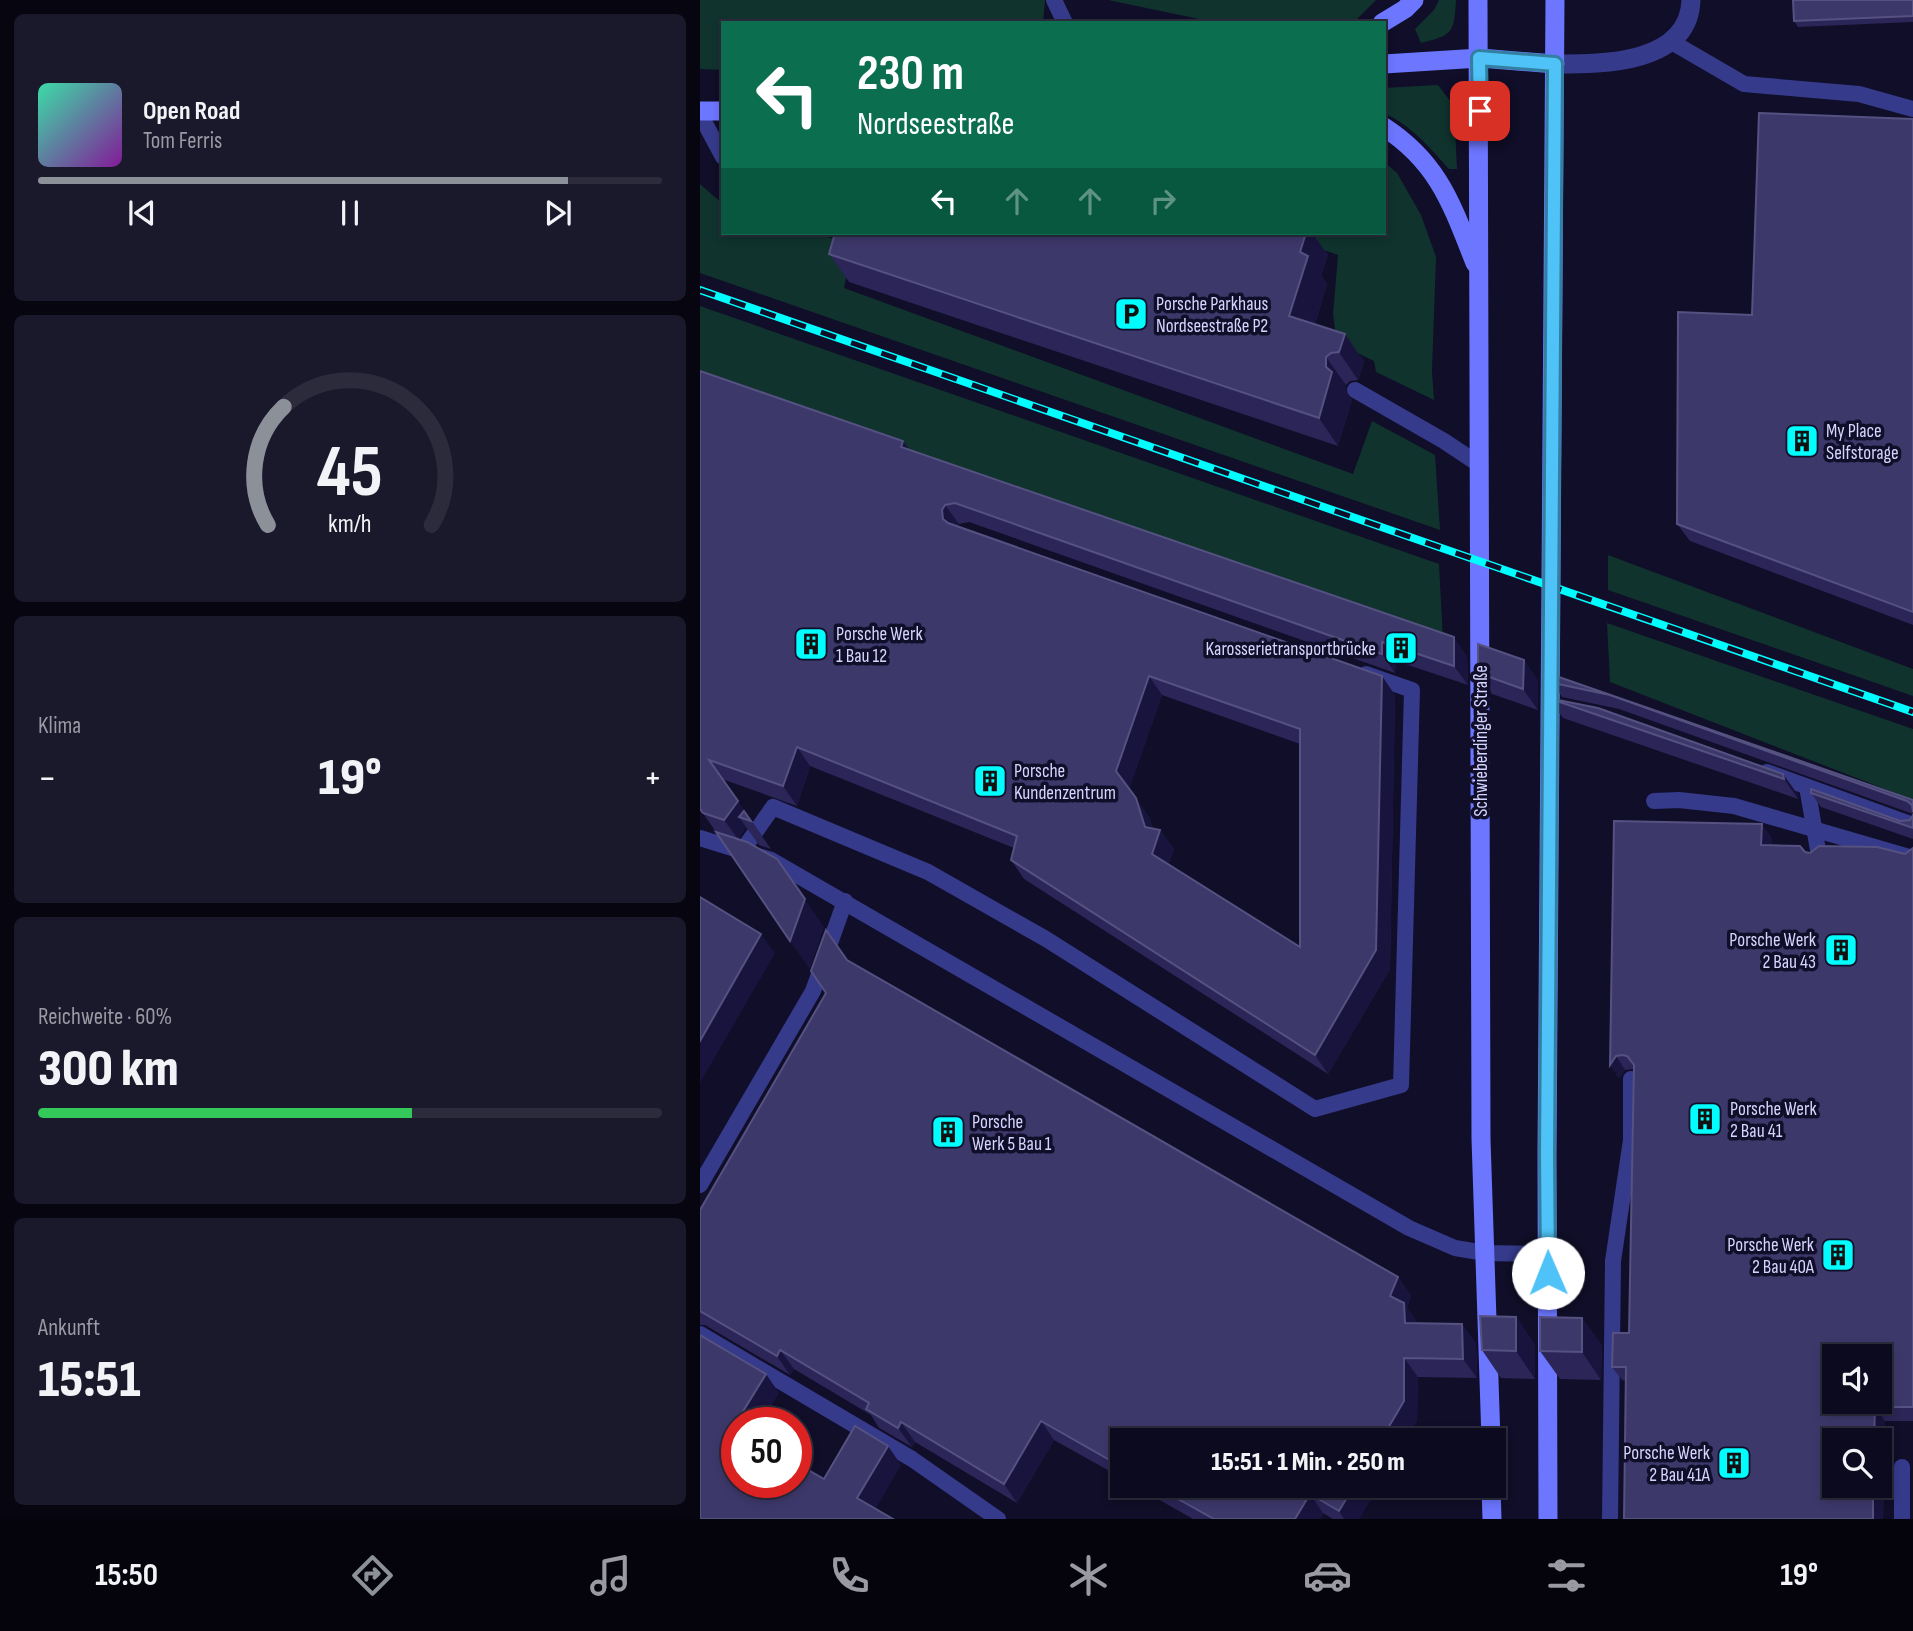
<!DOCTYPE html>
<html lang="de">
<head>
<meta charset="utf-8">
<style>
  :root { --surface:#0c0a1e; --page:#1a182b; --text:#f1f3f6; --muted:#9a9aa4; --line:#2c2b3c; --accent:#8c9099 }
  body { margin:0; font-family:"Sofia Sans Condensed",sans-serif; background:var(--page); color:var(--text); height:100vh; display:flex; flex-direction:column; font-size:26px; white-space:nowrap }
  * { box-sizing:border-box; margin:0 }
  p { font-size:23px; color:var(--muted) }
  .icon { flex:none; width:38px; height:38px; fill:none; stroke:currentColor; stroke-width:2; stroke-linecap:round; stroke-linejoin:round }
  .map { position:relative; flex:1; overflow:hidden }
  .panel { display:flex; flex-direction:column; gap:14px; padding:14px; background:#070610; width:700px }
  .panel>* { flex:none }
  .hud { position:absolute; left:21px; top:21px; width:665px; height:214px; border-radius:0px; box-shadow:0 4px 10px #0003,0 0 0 2px var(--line); background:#0b6e4f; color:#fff; overflow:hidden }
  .tools { position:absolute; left:1122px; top:1344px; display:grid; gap:14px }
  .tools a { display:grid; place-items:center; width:70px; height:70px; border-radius:0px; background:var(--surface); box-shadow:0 4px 10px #0003,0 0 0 2px var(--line); font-size:35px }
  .speed { position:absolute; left:21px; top:1407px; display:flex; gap:14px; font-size:35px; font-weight:700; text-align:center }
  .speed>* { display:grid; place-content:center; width:91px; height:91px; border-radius:50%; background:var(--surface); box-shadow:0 4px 10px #0003,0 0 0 2px var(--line); line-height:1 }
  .speed .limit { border:10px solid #d22; background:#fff; color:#111 }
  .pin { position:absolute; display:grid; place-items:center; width:60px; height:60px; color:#fff; margin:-30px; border-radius:14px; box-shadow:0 4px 10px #0006 }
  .me { position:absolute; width:77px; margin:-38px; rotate:359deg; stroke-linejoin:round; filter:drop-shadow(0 0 5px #0008) }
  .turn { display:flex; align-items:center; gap:24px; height:147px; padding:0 21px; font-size:32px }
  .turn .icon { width:91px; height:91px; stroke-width:2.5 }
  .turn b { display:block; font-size:49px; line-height:60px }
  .lanes { display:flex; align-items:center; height:66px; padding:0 21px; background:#0003; justify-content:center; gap:35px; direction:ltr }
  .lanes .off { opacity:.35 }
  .big { font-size:52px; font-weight:800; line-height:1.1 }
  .panel .card { flex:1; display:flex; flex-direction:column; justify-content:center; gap:10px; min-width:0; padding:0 24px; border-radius:10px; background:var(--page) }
  .panel .dial { align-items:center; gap:0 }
  .dial svg { height:182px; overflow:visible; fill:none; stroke:var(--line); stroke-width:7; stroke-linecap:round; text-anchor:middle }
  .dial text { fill:var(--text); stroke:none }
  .song { display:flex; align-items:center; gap:21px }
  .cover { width:84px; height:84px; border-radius:10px; background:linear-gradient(135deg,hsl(160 70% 55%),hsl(290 70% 35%)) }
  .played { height:7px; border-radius:4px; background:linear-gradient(90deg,var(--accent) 85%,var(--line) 85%) }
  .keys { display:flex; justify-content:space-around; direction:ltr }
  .heat { display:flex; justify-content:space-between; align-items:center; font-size:38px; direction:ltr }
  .charge { height:10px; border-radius:5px; background:linear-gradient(90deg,#34c759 60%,var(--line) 0) }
  .trip { position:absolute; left:410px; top:1428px; width:396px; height:70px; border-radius:0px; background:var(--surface); box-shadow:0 4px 10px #0003,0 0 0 2px var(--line); font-weight:800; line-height:70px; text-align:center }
  .tab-bar { display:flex; height:112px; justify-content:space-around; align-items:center; background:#05040c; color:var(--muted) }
  .tab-bar .icon { width:49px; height:49px }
  .tab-bar .current { color:var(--accent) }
  .tab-bar b { font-size:32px; color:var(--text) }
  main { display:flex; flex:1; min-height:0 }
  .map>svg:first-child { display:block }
  .green { fill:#10332e }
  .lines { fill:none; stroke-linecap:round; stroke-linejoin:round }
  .service { stroke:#353a8b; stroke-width:16 }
  .minor { stroke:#353a8b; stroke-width:19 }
  .secondary { stroke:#6c76ff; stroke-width:19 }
  .rail-casing { stroke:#01feff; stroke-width:8 }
  .rail { stroke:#100e28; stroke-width:5; stroke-dasharray:16; stroke-linecap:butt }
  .wall { fill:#2b2558; fill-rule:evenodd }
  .shaded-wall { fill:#18143d }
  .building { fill:#3d386a; stroke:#555181; stroke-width:2; fill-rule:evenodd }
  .route-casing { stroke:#337fa1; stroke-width:18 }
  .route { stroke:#4fc3f7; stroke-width:12 }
  .labels { text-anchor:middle; stroke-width:7; stroke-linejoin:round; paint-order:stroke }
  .poi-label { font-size:19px; fill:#d6d5ff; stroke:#100e28; text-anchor:start }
  .street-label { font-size:19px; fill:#d6d5ff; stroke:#100e28 }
</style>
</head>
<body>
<main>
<section class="panel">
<div class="card">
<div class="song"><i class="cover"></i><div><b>Open Road</b><p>Tom Ferris</p></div></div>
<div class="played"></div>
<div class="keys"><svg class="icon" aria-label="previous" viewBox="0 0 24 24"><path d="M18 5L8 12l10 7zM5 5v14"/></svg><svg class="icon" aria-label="pause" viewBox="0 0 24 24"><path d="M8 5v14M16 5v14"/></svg><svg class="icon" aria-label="next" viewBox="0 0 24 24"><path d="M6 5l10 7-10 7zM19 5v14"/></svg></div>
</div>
<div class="card dial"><svg viewBox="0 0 100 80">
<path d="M14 69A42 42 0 1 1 86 69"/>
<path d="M14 69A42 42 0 0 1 21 17" stroke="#8c9099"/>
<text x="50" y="56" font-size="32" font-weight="700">45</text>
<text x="50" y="72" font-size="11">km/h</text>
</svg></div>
<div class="card"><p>Klima</p>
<div class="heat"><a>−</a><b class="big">19°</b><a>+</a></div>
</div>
<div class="card"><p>Reichweite · 60%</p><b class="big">300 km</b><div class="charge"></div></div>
<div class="card"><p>Ankunft</p><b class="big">15:51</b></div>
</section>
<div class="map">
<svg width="1213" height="1519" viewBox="0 0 1213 1519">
  <rect width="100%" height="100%" fill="#100e28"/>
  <g class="green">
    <polygon points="0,0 345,0 343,23 23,23 23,70 0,69"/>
    <polygon points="408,0 676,0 656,20 641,23 502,23 499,19"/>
    <path d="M739,0H756C754,33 753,35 721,43L715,29L734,10Z"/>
    <path d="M738,85L754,106L757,169H749C729,147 712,126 684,113V88Z"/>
    <polygon points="684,162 697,173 721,215 736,257 732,371 734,400 676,372 674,361 637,343 633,314 638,255 575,233 684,233"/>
    <polygon points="0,184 23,204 23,233 115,233 153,245 144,288 653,474 672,421 735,455 740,530 0,273"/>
    <polygon points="0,306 739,564 743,641 0,384"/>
    <polygon points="908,555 1213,669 1213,696 908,590"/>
    <polygon points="907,623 1213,729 1213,800 910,682"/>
  </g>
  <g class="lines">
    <g class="service">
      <polyline points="354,0 365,23"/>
      <polyline points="970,41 1044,84 1159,94 1213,109"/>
      <polyline points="0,114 23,157"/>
      <polyline points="655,390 744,441 780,465"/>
      <polyline points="1067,772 1213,825"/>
      <polyline points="1107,787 1119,856"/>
      <polyline points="954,801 979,800 1034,806 1213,858"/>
      <polyline points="0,838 71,860 709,1228 755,1248 785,1253 848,1254"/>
      <polyline points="42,851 73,807 228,872 346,939 615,1109 701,1085 712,690 666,674"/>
      <polyline points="0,1185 113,991 145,901"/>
      <polyline points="0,1334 212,1459 298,1519"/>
      <polyline points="1202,1467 1202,1519"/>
      <polyline points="910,1519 913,1261 931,1140 931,1079"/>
    </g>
    <path class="minor" d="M855,64C900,64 989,65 991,0"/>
    <g class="secondary">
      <polyline points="778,0 781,1139 791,1440"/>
      <polyline points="682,23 705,9 714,0"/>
      <polyline points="684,64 780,58 855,64"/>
      <polyline points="0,111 23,111"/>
      <path d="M684,127C739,163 752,205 775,263"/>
      <polyline points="791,1486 792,1519"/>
      <polyline points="848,1519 847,1155 855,0"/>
    </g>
    <defs>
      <polyline id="rail" points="0,290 1213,712"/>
    </defs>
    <use href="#rail" class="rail-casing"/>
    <use href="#rail" class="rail"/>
  </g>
  <g class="wall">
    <polygon points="1213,0 1213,22 1098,27 1094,21"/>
    <polygon points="1213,119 1213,625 990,541 977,524"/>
    <polygon points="135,233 612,233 628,255 621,275 627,284 615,324 645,334 664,362 658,380 650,381 646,385 646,391 652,400 638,446 149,282 129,254"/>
    <path d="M0,371L203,441L210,450L767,656L768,685L696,661L695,673L269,522L259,524L257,526L695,695L690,969L628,1074L324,879L311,860L314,848L110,766L97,806L22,779L71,849L59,845L46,827L38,839L16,832L0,809ZM462,695L600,744V947L468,865L474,849L460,830L453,829L449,817L429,789Z"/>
    <polygon points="824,660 838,681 838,710 792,694 778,673"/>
    <polygon points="853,675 1213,800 1213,814 919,709 862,697 853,683"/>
    <polygon points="848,698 1083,774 1098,795 1098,799 863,718"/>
    <polygon points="1111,793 1200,821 1210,820 1213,815 1213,839 1121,807"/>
    <polygon points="1072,838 1071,845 1110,853 1205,854 1213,848 1213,1421 1185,1421 1183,1519 924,1519 926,1381 922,1380 912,1367 929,1333 934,1069 932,1069 925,1070 919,1078 910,1065"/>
    <polygon points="147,960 698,1277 711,1296 707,1307 717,1323 776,1343 777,1378 718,1377 717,1420 705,1440 422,1440 422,1478 354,1440 317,1503 215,1442 212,1447 179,1428 171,1415 94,1369 90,1375 5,1325 0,1325 0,1210"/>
    <polygon points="816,1317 835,1345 835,1379 801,1378 782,1350"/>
    <polygon points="882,1318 902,1346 901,1380 860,1379 840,1351"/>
    <polygon points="435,1486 678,1486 659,1519 633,1519 623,1513 620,1519 493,1519"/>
  </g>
  <g class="shaded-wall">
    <polygon points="606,233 612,233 628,255 621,275 627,284 609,344 589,316 600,252"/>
    <polygon points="645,334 664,362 658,380 639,352"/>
    <polygon points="626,357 646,385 646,391 652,400 638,446 619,418 626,367"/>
    <polygon points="203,441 217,460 201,447"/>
    <polygon points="245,505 259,524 255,529 243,519 242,510"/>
    <polygon points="754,637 767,656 768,685 754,666"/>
    <polygon points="682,642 696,661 695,673 682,654"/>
    <polygon points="824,660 838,681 838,710 823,689"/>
    <polygon points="449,676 462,695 429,790 416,771"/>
    <polygon points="682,676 695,695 690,969 628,1074 615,1055"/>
    <polygon points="97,747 110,766 97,806 83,786"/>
    <polygon points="9,760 71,849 51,820 39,817 46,827 38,839 24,820"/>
    <polygon points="1083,774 1098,795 1098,799 1084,779"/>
    <polygon points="436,798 449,817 457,840 460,830 474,849 465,873 452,854 445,827"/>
    <polygon points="1062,824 1072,838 1071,859 1061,845"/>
    <polygon points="77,859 124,927 110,969 90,941"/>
    <polygon points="61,934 75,953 0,1083 0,1041"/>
    <polygon points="916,1056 925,1070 919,1078 910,1065"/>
    <polygon points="698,1277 711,1296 707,1307 717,1322 718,1342 705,1323 690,1296"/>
    <polygon points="816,1317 835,1345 835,1379 816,1351"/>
    <polygon points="882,1318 902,1346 901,1380 882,1352"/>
    <polygon points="762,1324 776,1343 777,1378 763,1359"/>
    <polygon points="80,1350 94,1369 90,1375 77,1356"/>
    <polygon points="704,1358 718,1377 717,1420 705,1440 681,1440"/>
    <polygon points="66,1374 79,1393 61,1423 37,1423 37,1429 34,1426"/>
    <polygon points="1175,1407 1185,1421 1183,1519 1173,1519 1173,1486 1180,1486 1180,1440 1174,1440"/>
    <polygon points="341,1421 354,1440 317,1503 304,1484"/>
    <polygon points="201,1422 215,1442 212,1447 198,1428"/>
    <polygon points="188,1446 201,1465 171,1517 157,1498"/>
    <polygon points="654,1486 678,1486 659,1519 644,1519 639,1511"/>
    <polygon points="610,1494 623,1513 620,1519 595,1519"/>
  </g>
  <g class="building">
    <polygon points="1093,0 1213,0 1213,16 1094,21"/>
    <polygon points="1059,113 1213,119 1213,612 977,524 978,312 1052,315"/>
    <polygon points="135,233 606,233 600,252 608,256 589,316 645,334 639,352 631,353 626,357 626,367 632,372 619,418 129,254"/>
    <path d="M0,371L203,441L201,447L754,637V666L682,642V654L255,503L245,505L242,510L243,519L248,523L682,676L676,950L615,1055L311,860L317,836L97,747L83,786L9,760L38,801L24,820L3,813L0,809ZM449,676L600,729V947L452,854L460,830L445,827L436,798L416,771Z"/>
    <polygon points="778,644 824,660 823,689 778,673"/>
    <polygon points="853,675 1213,800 1213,812 1212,805 1207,801 910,695 853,683"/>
    <polygon points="848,698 898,708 1083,774 1084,779"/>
    <polygon points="1111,789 1200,821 1210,820 1213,815 1213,828 1111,793"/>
    <polygon points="44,811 51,821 39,817"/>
    <path d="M914,821L1062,824L1061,845L1100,846L1105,852L1110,853L1119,846L1177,847L1205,854L1213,848V1407H1175L1174,1440H1134V1486H1173V1519H924L926,1367H912L913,1333H929L934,1065L927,1056L922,1055L916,1056L910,1065ZM1134,1356H1180V1402H1134Z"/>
    <polygon points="16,832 47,842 77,859 105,899 90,941"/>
    <polygon points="0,897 61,934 0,1041"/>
    <polygon points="126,930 147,960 698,1277 690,1296 704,1303 705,1323 762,1324 763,1359 704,1358 704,1401 681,1440 422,1440 422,1467 341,1421 304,1484 201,1422 198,1428 166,1409 169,1403 80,1350 77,1356 0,1311 0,1210 126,993 111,971"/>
    <polygon points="780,1316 816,1317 816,1351 782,1350"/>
    <polygon points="840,1317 882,1318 882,1352 840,1351"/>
    <polygon points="0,1335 66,1374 34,1426 37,1427 37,1482 96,1482 96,1463 124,1479 155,1426 188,1446 157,1498 193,1519 0,1519"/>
    <polygon points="455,1486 654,1486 639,1511 610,1494 595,1519 514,1519"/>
  </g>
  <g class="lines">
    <defs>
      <polyline id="route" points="780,111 779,58 855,64 847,1155 848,1273"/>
    </defs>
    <use href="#route" class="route-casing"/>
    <use href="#route" class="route"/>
  </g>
  <defs>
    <symbol id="parking-square" viewBox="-11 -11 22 22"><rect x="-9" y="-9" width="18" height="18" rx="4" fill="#01feff" stroke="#100e28"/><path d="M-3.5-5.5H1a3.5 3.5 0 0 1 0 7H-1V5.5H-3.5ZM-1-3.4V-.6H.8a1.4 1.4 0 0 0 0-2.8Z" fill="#111"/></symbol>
    <symbol id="building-square" viewBox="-11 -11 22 22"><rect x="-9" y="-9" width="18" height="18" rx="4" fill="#01feff" stroke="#100e28"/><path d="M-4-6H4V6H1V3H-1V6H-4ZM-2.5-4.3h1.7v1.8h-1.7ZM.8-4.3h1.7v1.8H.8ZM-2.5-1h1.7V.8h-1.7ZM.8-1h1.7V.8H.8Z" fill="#111"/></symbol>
  </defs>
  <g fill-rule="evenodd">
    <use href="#parking-square" x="412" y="295" width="38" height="38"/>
    <use href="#building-square" x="1083" y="422" width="38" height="38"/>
    <use href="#building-square" x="92" y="625" width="38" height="38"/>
    <use href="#building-square" x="682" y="629" width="38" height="38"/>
    <use href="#building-square" x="271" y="762" width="38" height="38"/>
    <use href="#building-square" x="1122" y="931" width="38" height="38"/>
    <use href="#building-square" x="986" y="1100" width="38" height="38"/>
    <use href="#building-square" x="229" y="1113" width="38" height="38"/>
    <use href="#building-square" x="1119" y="1236" width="38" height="38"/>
    <use href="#building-square" x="1015" y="1444" width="38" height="38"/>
  </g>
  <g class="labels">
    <g class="poi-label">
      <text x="456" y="310">Porsche Parkhaus<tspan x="456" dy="22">Nordseestraße P2</tspan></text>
      <text x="1126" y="437">My Place<tspan x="1126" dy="22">Selfstorage</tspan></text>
      <text x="136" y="640">Porsche Werk<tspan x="136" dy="22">1 Bau 12</tspan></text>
      <text x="676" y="655" text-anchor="end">Karosserietransportbrücke</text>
      <text x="314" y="777">Porsche<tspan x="314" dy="22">Kundenzentrum</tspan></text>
      <text x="1116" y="946" text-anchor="end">Porsche Werk<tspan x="1116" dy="22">2 Bau 43</tspan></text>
      <text x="1030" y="1115">Porsche Werk<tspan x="1030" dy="22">2 Bau 41</tspan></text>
      <text x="272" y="1128">Porsche<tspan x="272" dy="22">Werk 5 Bau 1</tspan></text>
      <text x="1114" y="1251" text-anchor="end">Porsche Werk<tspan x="1114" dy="22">2 Bau 40A</tspan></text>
      <text x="1010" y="1459" text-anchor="end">Porsche Werk<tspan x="1010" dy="22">2 Bau 41A</tspan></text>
    </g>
    <g class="street-label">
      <text transform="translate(780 741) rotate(-90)" y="7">Schwieberdinger Straße</text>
    </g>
  </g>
</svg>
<div class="tools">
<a><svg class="icon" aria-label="sound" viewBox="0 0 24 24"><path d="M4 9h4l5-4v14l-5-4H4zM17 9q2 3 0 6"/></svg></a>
<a><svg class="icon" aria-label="search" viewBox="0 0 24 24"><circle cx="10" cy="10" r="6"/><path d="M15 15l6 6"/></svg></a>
</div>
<div class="speed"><div class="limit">50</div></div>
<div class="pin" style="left:780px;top:111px;background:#d93025"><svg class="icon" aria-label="arrive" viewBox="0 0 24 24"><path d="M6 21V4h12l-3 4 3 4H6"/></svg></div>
<svg class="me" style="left:848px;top:1273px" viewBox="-20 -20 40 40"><circle r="19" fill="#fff"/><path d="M0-13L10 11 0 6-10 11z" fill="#4fc3f7"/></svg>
<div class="trip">15:51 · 1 Min. · 250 m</div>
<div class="hud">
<div class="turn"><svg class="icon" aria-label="left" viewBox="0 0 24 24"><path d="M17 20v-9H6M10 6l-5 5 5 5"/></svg><div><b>230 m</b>Nordseestraße</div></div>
<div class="lanes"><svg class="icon" aria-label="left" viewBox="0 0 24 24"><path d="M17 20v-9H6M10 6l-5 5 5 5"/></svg><svg class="icon off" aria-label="ahead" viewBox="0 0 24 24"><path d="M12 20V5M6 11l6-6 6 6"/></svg><svg class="icon off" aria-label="ahead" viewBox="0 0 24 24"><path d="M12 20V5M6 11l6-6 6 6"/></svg><svg class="icon off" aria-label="right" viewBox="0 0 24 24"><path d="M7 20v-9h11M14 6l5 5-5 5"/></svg></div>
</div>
</div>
</main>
<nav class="tab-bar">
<b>15:50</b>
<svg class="icon current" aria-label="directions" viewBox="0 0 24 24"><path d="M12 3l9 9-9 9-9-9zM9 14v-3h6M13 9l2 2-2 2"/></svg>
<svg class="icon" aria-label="music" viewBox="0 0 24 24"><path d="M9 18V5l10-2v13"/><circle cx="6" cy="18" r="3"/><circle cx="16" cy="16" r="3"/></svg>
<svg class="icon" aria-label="phone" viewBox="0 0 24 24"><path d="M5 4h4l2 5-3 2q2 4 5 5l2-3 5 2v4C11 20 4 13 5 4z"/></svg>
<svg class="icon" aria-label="climate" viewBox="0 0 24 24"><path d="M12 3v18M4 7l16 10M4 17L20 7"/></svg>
<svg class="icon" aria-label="car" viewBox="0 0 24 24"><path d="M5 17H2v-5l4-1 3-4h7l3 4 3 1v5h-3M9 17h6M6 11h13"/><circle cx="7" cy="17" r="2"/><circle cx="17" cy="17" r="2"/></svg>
<svg class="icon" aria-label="filters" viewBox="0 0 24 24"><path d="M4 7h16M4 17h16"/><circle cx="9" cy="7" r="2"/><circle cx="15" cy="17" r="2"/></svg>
<b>19°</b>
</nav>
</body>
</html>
